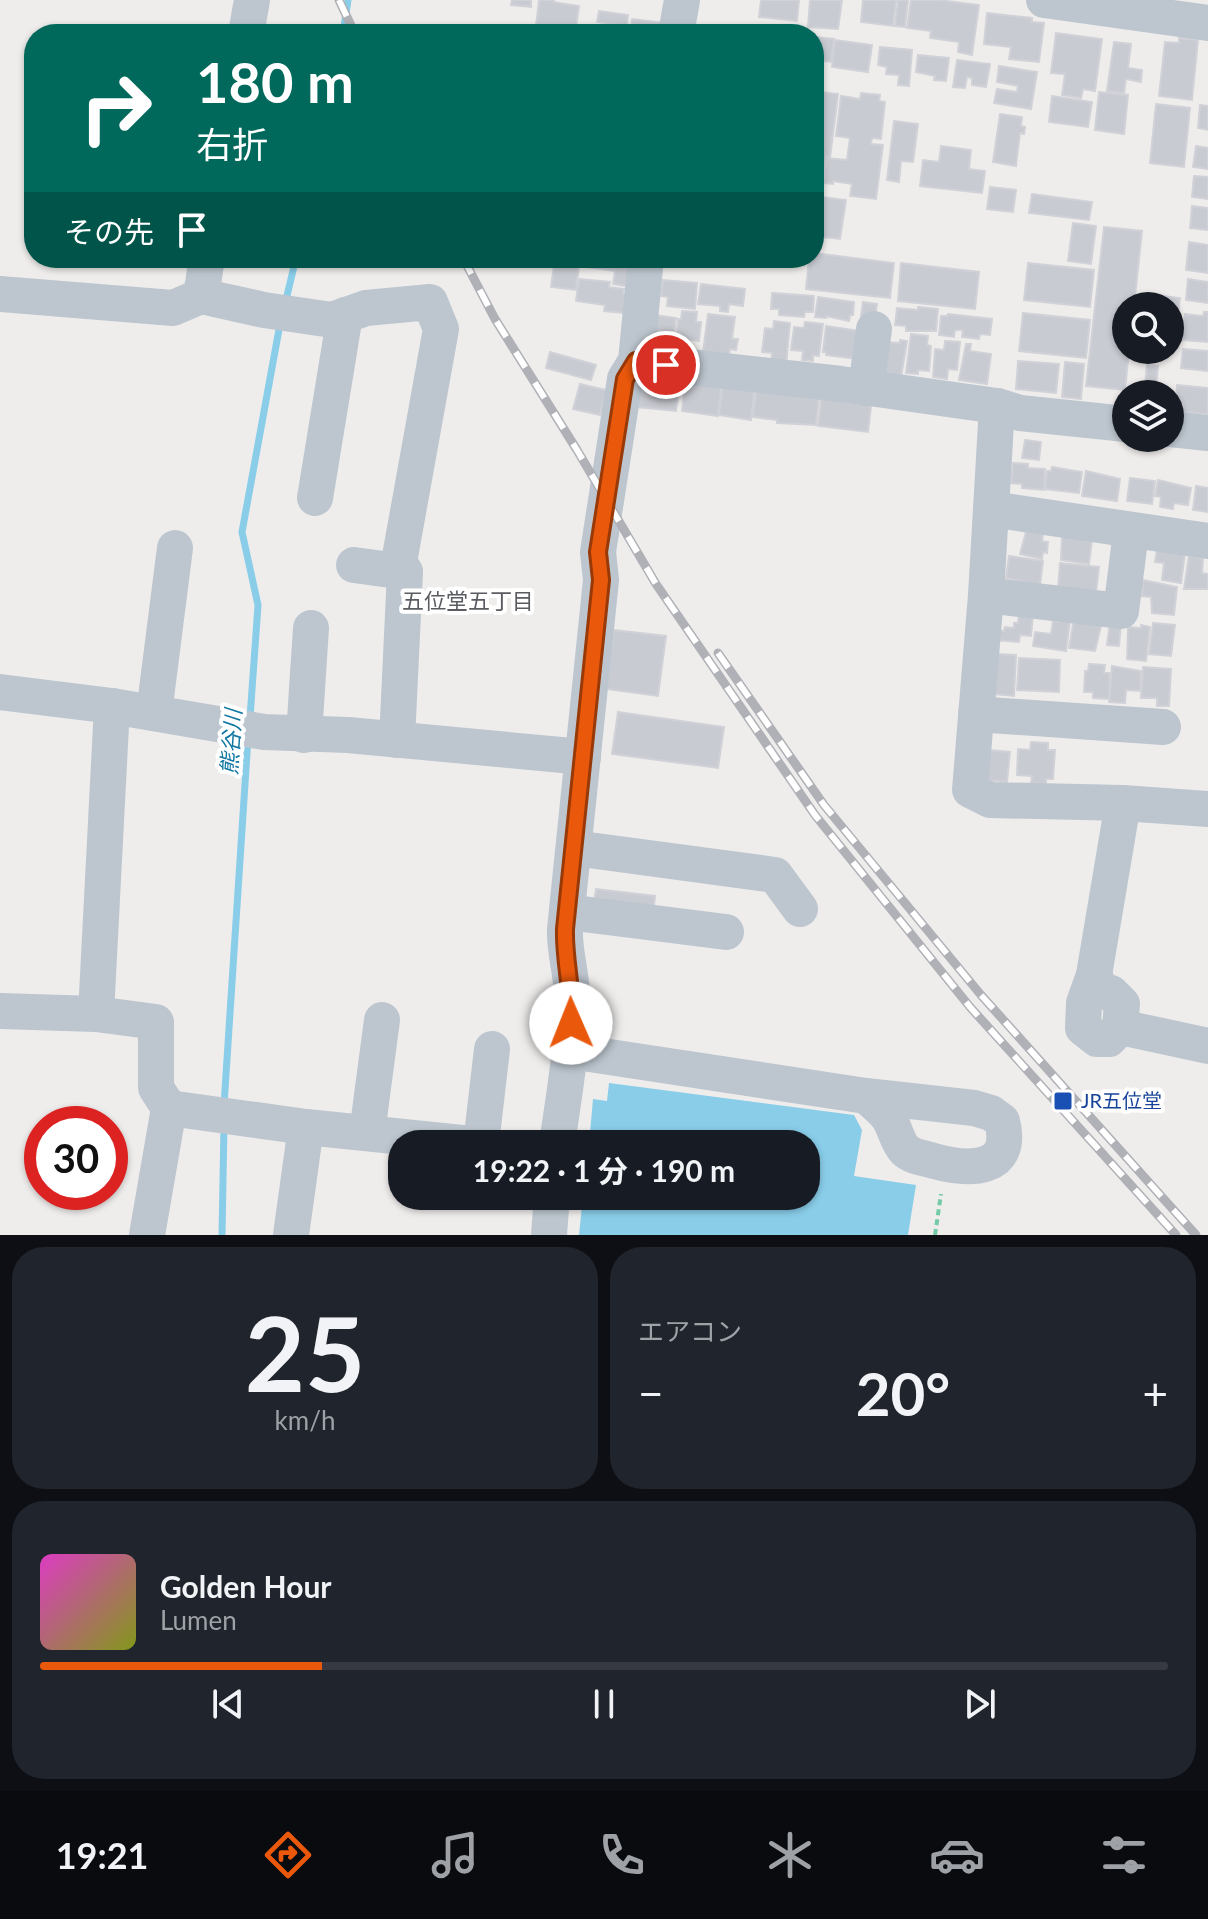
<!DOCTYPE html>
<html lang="ja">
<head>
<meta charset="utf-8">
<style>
  :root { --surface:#171b24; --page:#20242c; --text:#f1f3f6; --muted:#9ea1a6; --line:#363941; --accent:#ea580c }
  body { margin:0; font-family:Lato,"Noto Sans JP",sans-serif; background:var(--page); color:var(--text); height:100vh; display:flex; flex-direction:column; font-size:30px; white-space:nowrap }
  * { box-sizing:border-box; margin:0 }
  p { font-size:26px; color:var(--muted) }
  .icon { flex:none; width:44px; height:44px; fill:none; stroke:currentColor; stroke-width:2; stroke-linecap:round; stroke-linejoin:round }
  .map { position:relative; height:1235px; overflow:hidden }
  .details { display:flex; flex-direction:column; gap:12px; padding:12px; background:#0d0f14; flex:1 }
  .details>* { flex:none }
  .hud { position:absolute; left:24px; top:24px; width:800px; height:244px; border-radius:32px; box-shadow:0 2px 6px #0004; background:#00695c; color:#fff; overflow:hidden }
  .controls { position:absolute; left:1112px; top:292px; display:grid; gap:16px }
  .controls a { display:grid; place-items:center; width:72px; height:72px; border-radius:50%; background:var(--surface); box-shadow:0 2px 6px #0004; font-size:40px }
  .speed { position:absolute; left:24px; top:1106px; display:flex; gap:16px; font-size:40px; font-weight:700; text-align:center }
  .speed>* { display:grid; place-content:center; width:104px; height:104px; border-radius:50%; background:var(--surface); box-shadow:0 2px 6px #0004; line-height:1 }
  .speed .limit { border:12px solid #d22; background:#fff; color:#111 }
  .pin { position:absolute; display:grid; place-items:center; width:68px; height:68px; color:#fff; margin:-34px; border:4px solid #fff; border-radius:50%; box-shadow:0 2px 8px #0007 }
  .me { position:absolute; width:88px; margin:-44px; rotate:359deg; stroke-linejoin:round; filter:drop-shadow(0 0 6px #0008) }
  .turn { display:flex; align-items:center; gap:28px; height:168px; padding:0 40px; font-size:36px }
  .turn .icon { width:104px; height:104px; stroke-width:2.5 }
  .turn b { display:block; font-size:56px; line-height:68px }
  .then { display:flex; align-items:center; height:76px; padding:0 40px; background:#0003; gap:16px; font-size:30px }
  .big { font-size:60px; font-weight:700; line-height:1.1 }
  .details .widget { flex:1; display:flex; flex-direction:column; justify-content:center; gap:12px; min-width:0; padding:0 28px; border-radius:32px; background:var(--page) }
  .details .dial { align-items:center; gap:0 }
  .dial b { font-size:104px; line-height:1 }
  .song { display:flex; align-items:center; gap:24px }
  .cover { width:96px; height:96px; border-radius:12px; background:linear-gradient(135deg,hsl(310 70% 55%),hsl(70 70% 35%)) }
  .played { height:8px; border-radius:4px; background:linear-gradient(90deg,var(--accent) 25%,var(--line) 25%) }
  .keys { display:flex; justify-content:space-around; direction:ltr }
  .heat { display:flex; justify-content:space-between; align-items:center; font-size:44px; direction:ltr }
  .details .tiles { flex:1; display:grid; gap:12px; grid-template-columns:1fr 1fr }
  .widget:last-child { grid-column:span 2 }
  .trip { position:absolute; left:388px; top:1130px; width:432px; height:80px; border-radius:32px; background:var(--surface); box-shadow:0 2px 6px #0004; font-weight:700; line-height:80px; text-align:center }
  .menu { display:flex; height:128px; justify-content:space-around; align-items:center; background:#090b0e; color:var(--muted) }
  .menu .icon { width:56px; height:56px }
  .menu .active { color:var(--accent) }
  .menu b { font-size:36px; color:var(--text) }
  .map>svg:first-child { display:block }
  .water { fill:#89cde9 }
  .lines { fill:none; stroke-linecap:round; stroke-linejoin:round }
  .stream { stroke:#89cde9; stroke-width:7 }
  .building { fill:#c9cbd2; stroke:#d1d2d8; stroke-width:2 }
  .path { stroke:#74caa7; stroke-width:4; stroke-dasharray:6 4; stroke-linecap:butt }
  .minor { stroke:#bdc6cf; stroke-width:36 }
  .rail-casing { stroke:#afb1b7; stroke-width:9 }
  .rail { stroke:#fff; stroke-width:6; stroke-dasharray:18; stroke-linecap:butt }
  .route-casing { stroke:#983908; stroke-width:20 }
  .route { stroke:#ea580c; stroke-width:14 }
  .transit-dot { fill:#1a4fb4; stroke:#fff; stroke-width:3 }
  .labels { text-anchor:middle; stroke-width:8; stroke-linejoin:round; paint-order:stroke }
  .transit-label { font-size:20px; fill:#164399; stroke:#fff; text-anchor:start }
  .neighbourhood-label { font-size:22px; fill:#5a5c61; stroke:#fff }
  .water-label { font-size:22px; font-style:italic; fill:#1077a2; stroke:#fff }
</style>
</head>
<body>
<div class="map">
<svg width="1208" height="1235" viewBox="0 0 1208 1235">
  <rect width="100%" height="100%" fill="#efedec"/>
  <polygon class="water" points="609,1083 854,1115 862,1130 854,1176 916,1185 908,1235 579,1235 583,1196 806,1196 806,1144 589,1144 593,1099 607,1101"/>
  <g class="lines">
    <g class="stream">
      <polyline points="343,34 348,0"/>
      <polyline points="285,304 296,258"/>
      <polyline points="250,718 258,605 242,532 280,324"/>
      <polyline points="224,1105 248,738"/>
      <polyline points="222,1235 224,1125"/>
    </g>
  </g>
  <g class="building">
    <polygon points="512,0 531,0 531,7 511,5"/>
    <polygon points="539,0 554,0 553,2 579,6 575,34 535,34"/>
    <polygon points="761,0 799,0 797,21 759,17"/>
    <polygon points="810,0 842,0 838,29 808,27"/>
    <polygon points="863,0 896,0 893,26 861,22"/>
    <polygon points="898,0 908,0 905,27 895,26"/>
    <polygon points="911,0 939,0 979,5 972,55 958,52 959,42 930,38 931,31 907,28"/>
    <polygon points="599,11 628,15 627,26 597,22"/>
    <polygon points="987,13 1032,18 1032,22 1044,23 1039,62 1009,59 1011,47 984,44"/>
    <polygon points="632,19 664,23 663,34 630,34"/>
    <polygon points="1056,33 1102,39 1095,91 1083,89 1081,98 1062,95 1065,74 1051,73"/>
    <polygon points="814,37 834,39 831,62 814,60"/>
    <polygon points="1179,38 1198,40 1192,100 1159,96 1165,42 1179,43"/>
    <polygon points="835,40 872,45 868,72 832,67"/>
    <polygon points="1114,42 1131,44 1128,68 1142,70 1141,82 1126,79 1124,93 1107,91"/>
    <polygon points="880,47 912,50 909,86 898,85 899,75 886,74 887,67 878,65"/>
    <polygon points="918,55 949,58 946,81 934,80 935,76 916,72"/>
    <polygon points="957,60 990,64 986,87 972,85 972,78 967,77 965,88 953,87"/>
    <polygon points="999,66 1037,72 1031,109 994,103 997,89 1017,92 1018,86 997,82"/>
    <polygon points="814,91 838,94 830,158 826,157 822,184 814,182"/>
    <polygon points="1099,92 1128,95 1124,134 1095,130"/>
    <polygon points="861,93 880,95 879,101 885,102 881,139 872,138 871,144 883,145 876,199 850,196 852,184 833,181 833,184 824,183 827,158 847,160 850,138 836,136 841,96 860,99"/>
    <polygon points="1052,96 1092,102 1088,127 1049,122"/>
    <polygon points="1156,104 1190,108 1184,167 1150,163"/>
    <polygon points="1200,105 1208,106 1208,130 1198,128"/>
    <polygon points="1000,114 1022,117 1021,126 1025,127 1024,134 1020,133 1016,166 993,162"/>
    <polygon points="894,121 918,124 913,162 901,161 899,182 887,180"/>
    <polygon points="941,146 971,150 969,169 985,171 982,193 920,186 923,160 939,162"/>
    <polygon points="1196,146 1208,148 1208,169 1193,167"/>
    <polygon points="1194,176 1208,177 1208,199 1192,197"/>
    <polygon points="990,187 1016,190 1013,212 987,209"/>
    <polygon points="1032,194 1092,202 1089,220 1029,213"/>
    <polygon points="814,196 846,200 840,239 814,236"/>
    <polygon points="1192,206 1208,208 1208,230 1190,228"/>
    <polygon points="1073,223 1096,226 1091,264 1068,261"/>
    <polygon points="1104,227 1142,231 1134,306 1126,306 1126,350 1129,350 1125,390 1086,386"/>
    <polygon points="1189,242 1208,245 1208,273 1186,270"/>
    <polygon points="814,253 894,263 890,298 806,289 809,258 814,258"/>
    <polygon points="555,258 635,258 632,287 613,284 615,271 579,266 576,290 551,287"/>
    <polygon points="901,263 979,272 975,309 898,301"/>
    <polygon points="1028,263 1094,270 1090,307 1024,300"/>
    <polygon points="579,279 610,282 609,287 624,289 623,294 626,294 624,313 604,311 605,305 576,301"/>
    <polygon points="1188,279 1208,282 1208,303 1186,300"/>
    <polygon points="663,280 697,283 695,309 667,306 668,297 661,296"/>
    <polygon points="701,284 745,289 743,306 729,304 728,312 720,311 720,306 698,304"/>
    <polygon points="772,293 814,296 813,312 805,312 804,317 779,315 779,309 771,309"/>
    <polygon points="1155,295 1180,298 1177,323 1170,322 1170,306 1153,306"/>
    <polygon points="818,297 854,302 853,315 850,315 849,321 826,316 826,318 815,317"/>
    <polygon points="863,302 877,304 875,318 861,316"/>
    <polygon points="918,307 938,309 936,331 906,331 906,326 895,325 897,308 918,310"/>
    <polygon points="682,311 697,312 696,322 701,322 699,341 690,340 689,354 675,352 678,319 681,319"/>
    <polygon points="1204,312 1208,312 1208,342 1182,340 1185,314 1203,316"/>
    <polygon points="1023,313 1090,320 1086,358 1019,351"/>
    <polygon points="708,314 735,317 732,339 738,339 736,350 730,349 729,355 703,352"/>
    <polygon points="948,314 992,319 990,335 980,334 979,339 962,337 963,330 955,330 954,337 939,335 941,316 948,316"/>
    <polygon points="655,315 676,318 672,350 654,351"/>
    <polygon points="774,321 790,323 786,365 771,364 772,353 762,352 765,328 773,329"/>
    <polygon points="805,322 823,324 819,356 813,355 813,361 802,360 803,351 791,350 794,327 804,328"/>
    <polygon points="826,326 861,331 857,359 826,355 826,352 823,352"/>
    <polygon points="911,334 928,336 927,345 931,346 929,371 918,370 918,374 906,373"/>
    <polygon points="900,340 907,341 901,377 882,375 887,342 900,343"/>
    <polygon points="945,341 960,342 957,370 948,369 947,379 933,377 935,349 944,350"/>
    <polygon points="966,344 971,344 970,351 991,354 987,384 959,380"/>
    <polygon points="1183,349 1208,351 1208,371 1181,368"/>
    <polygon points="550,352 596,365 591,380 546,368"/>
    <polygon points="1018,361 1059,364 1056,393 1016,389"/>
    <polygon points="1065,362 1084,364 1081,399 1062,397"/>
    <polygon points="1147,365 1158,366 1155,394 1144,394"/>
    <polygon points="686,377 722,382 718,416 682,411"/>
    <polygon points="640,378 673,382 672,387 679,388 676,411 637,407"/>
    <polygon points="723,382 755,386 751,420 719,415"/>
    <polygon points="757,383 820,390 816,425 777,423 777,420 753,417"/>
    <polygon points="580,384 606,390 600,415 573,409"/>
    <polygon points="1177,385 1208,388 1208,414 1182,412 1183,404 1176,403"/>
    <polygon points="822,392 872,398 868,432 818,426"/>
    <polygon points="1025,440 1041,442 1039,460 1022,458"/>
    <polygon points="1013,463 1028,464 1028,468 1045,469 1044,490 1022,488 1022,484 1011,483"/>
    <polygon points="1052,467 1082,472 1079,493 1045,489 1047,471 1051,471"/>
    <polygon points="1086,471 1120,479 1117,501 1082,496"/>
    <polygon points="1130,478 1155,481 1152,504 1127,501"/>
    <polygon points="1158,480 1191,488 1188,505 1174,503 1173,509 1160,507 1161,497 1155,496"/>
    <polygon points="1196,486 1208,488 1208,512 1193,510"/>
    <polygon points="1026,532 1043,534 1042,541 1048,542 1047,553 1043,552 1042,559 1020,554"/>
    <polygon points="1062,535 1092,539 1089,564 1061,560"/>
    <polygon points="1157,549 1185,553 1181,583 1162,580 1164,563 1155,562"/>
    <polygon points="1189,555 1203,559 1202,573 1208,574 1208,589 1184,589"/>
    <polygon points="1009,556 1043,561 1040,585 1006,578"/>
    <polygon points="1060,563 1099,567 1096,593 1058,588"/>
    <polygon points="1143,580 1177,587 1174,615 1152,613 1151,597 1142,596"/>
    <polygon points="1019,613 1033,615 1031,636 1020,635 1019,642 997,640 998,630 1004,631 1005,627 1014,628 1014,623 1018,623"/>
    <polygon points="1060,619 1070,621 1066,651 1033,646 1035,632 1051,634 1053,621 1059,622"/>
    <polygon points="1074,619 1102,622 1095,651 1069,648"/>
    <polygon points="1110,622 1121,623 1119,646 1107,645"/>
    <polygon points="1153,623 1175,625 1171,656 1149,654"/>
    <polygon points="1141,625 1150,627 1146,661 1127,659 1128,627 1141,628"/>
    <polygon points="614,630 666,636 658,696 606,689"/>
    <polygon points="996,654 1016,655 1014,696 994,694"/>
    <polygon points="1019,658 1060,660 1059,692 1017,690"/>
    <polygon points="1089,664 1105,665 1104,673 1110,673 1109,699 1093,698 1093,692 1084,692 1085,671 1088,671"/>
    <polygon points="1112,666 1141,671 1140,691 1126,690 1125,703 1109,702"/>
    <polygon points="1143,667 1171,669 1169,706 1157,706 1157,698 1141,698"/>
    <polygon points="618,712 724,727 718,768 612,754"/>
    <polygon points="1031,742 1048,743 1048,750 1055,750 1053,779 1046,779 1046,784 1031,783 1032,776 1017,775 1018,749 1030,750"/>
    <polygon points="989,750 1010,752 1007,782 985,780"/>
    <polygon points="596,889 655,896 653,915 593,908"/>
  </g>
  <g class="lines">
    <polyline class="path" points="935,1235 941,1194"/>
    <g class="minor">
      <polyline points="1044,0 1208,23"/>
      <polyline points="246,34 252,0"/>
      <polyline points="676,34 682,0"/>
      <polyline points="0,294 173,308 201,296 264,310 332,320 366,308 430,302 441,329 399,562 405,572 397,740"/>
      <polyline points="201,296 207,258"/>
      <polyline points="636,361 841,384 997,406 1020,413 1126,424"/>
      <polyline points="866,388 874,329"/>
      <polyline points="997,406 986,595 970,790 990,800 1123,803 1208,809"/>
      <polyline points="1170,429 1208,433"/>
      <polyline points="315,498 345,315"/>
      <polyline points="991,509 1208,541"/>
      <polyline points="354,565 405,572"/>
      <polyline points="986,595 1121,611 1131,532"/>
      <polyline points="0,692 112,706 264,732 348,735 583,757"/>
      <polyline points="154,713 175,548"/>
      <polyline points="976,714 1163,727"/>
      <polyline points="304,735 311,628"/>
      <polyline points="574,848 775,875 800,909"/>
      <polyline points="567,912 726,932"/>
      <polyline points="1094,975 1123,803"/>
      <polygon points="1094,975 1101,990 1111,993 1122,1004 1120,1027 1109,1039 1097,1039 1083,1028 1084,1003"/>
      <polyline points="0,1011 96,1014 156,1022 156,1088 169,1108 147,1235"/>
      <polyline points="96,1014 112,706"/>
      <polyline points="1120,1027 1208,1046"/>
      <path d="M570,1051L866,1096L974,1108L991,1113L1002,1121C1015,1171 970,1171 934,1161C925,1158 912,1157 905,1150C897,1142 895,1127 888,1117C882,1109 873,1102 866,1096"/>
      <polyline points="169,1108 306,1127 472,1144"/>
      <polyline points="367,1133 382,1020"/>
      <polyline points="481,1144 492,1049"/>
      <path d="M557,1144C564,1095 573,1046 572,997C572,974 564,952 565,929L601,580L598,552L625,379L636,361L646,258"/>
      <polyline points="291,1235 306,1127"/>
      <polyline points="549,1235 552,1196"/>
    </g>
    <defs>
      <g id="rail">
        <polyline points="339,0 355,34"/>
        <polyline points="463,258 495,319 577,450 656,584 815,815 970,1007 1176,1235"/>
        <polyline points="718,653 824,805 981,995 1196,1235"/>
      </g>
    </defs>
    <use href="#rail" class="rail-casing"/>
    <use href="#rail" class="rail"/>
  </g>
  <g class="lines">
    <defs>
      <path id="route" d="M571,1023C573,990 564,961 565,929L601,580L598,552L625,379L636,361L666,365"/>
    </defs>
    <use href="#route" class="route-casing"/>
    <use href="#route" class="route"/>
  </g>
  <rect class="transit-dot" x="1053" y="1091" width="20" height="20" rx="4"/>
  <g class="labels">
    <g class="transit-label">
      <text x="1081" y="1108">JR五位堂</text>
    </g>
    <g class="neighbourhood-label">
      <text x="468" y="609">五位堂五丁目</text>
    </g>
    <g class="water-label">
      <text transform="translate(231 742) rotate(-86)" y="8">熊谷川</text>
    </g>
  </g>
</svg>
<div class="controls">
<a><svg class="icon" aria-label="search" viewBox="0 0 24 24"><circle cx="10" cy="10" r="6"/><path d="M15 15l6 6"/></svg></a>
<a><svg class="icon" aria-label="layers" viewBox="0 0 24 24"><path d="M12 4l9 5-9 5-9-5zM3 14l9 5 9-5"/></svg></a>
</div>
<div class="speed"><div class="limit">30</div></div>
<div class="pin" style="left:666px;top:365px;background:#d93025"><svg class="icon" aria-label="arrive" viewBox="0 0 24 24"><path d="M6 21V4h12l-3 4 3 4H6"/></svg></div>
<svg class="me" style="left:571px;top:1023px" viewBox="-20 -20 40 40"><circle r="19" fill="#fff"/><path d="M0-13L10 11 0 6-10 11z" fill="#ea580c"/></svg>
<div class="trip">19:22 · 1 分 · 190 m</div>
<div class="hud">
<div class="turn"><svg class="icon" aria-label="right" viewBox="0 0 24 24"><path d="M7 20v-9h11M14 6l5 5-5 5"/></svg><div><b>180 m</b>右折</div></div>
<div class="then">その先<svg class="icon" aria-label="arrive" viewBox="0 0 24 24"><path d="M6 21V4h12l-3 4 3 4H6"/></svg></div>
</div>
</div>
<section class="details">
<div class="tiles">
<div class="widget dial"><b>25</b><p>km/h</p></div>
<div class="widget"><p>エアコン</p>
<div class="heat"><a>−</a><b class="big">20°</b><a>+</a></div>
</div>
<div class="widget">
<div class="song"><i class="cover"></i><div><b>Golden Hour</b><p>Lumen</p></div></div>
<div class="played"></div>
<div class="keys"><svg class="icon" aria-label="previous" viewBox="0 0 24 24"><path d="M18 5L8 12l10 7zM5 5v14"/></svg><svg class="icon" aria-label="pause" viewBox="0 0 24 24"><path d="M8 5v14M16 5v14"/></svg><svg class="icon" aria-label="next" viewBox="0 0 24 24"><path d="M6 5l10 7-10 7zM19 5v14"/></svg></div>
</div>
</div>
</section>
<nav class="menu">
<b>19:21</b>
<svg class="icon active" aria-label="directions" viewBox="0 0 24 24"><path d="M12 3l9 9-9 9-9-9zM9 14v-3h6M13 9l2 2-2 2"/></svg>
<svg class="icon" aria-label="music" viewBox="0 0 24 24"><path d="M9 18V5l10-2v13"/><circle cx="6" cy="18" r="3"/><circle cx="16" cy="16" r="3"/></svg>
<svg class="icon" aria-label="phone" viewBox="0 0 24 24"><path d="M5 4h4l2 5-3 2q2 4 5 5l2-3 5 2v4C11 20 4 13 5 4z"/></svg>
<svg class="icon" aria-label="climate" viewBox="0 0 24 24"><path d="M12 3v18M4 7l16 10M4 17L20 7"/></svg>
<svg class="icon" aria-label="car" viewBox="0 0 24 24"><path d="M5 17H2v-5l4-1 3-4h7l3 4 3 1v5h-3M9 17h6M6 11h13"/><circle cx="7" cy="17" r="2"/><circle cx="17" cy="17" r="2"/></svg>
<svg class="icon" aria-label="filters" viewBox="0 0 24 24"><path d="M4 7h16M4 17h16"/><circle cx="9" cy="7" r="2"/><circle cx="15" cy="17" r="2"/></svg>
</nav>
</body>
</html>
